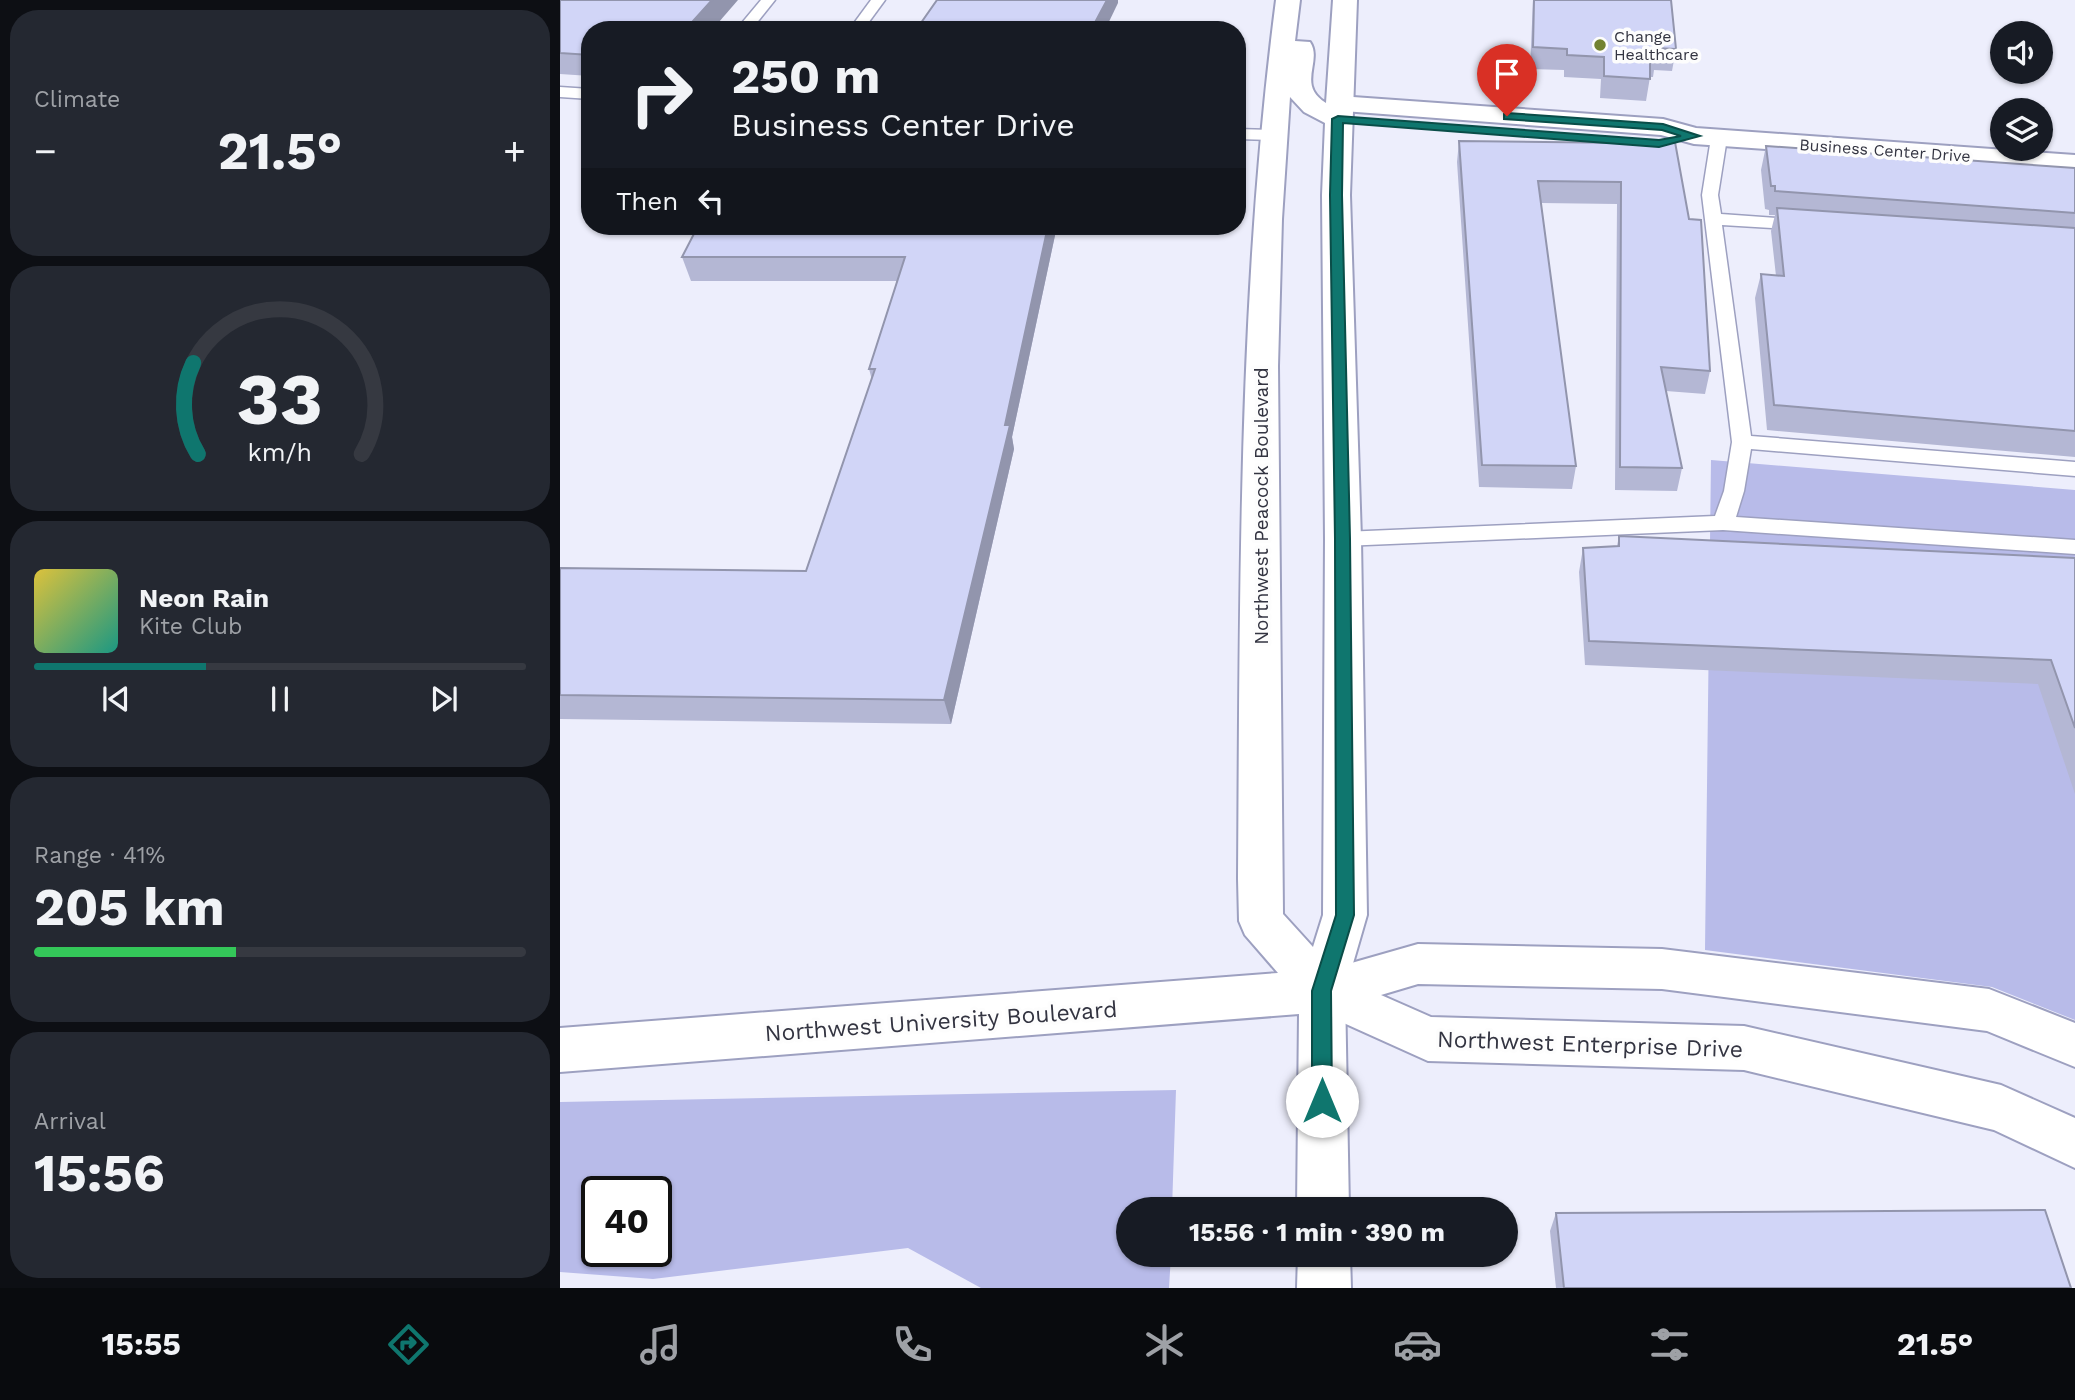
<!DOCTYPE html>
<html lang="en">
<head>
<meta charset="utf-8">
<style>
  :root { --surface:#171b24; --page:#242831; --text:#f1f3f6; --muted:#9ea1a6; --line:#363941; --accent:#0f766e }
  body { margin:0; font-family:"Work Sans",sans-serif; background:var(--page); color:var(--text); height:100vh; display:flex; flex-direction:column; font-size:26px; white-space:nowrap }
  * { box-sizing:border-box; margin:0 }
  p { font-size:23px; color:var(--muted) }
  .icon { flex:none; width:38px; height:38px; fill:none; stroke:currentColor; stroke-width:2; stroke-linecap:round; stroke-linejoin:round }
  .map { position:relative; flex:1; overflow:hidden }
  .details { display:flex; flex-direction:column; gap:10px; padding:10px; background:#0d0f14; width:560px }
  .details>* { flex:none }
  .top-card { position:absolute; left:21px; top:21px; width:665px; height:214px; border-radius:28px; box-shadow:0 2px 5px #0004; background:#171b24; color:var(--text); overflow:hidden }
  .buttons { position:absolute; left:1430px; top:21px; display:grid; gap:14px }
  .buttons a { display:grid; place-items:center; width:63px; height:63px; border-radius:50%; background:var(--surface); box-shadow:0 2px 5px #0004; font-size:35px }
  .speed { position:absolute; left:21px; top:1176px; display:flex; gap:14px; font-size:35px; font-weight:700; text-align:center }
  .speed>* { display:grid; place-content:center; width:91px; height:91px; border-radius:50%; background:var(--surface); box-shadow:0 2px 5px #0004; line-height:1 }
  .speed .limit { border:4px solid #111; border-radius:10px; background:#fff; color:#111 }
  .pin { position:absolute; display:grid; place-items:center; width:60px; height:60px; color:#fff; margin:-72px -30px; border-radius:50% 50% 50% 0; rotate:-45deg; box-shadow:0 0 7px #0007 }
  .pin .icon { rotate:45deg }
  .me { position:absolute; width:77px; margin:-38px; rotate:0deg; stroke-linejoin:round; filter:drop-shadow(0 0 5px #0008) }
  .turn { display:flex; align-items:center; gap:24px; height:147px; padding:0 35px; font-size:32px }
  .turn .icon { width:91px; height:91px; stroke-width:2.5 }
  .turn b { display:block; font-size:49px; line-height:60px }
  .then { display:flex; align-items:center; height:66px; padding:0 35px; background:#0003; gap:14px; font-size:26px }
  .big { font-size:52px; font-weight:700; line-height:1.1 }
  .details .card { flex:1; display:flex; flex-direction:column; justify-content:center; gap:10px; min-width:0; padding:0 24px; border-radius:28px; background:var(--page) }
  .details .dial { align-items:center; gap:0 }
  .dial svg { height:182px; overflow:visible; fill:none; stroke:var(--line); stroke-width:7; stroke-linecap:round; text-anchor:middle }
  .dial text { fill:var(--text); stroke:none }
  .song { display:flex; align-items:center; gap:21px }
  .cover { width:84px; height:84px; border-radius:10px; background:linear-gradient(135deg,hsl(50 70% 55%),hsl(170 70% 35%)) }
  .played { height:7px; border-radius:4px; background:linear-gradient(90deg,var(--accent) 35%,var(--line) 35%) }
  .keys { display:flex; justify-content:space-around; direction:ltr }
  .heat { display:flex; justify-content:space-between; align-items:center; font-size:38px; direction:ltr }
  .charge { height:10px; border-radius:5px; background:linear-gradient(90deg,#34c759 41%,var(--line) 0) }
  .trip { position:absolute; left:556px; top:1197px; width:402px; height:70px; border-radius:35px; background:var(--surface); box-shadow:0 2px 5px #0004; font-weight:700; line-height:70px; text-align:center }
  .menu { display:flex; height:112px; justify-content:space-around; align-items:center; background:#090b0e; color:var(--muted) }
  .menu .icon { width:49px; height:49px }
  .menu .active { color:var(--accent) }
  .menu b { font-size:32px; color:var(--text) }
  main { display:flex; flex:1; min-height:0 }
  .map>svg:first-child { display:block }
  .green { fill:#b8bbe9; fill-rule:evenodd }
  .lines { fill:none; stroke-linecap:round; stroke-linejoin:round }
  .service-casing { stroke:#9da0c0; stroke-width:3 }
  .minor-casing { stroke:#9da0c0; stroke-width:4 }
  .tertiary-casing { stroke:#9da0c0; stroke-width:4 }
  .service { fill:#fff; fill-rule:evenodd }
  .minor { fill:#fff; fill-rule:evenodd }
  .tertiary { fill:#fff; fill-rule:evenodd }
  .wall { fill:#b4b7d4 }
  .shaded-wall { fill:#9295ad }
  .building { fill:#d1d5f7; stroke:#9295ad; stroke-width:2 }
  .route { fill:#0f766e; stroke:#0a4d48; stroke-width:2 }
  .poi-dot { fill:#728231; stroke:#fdfdfd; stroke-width:2.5 }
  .labels { text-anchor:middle; stroke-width:7; stroke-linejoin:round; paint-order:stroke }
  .far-poi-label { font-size:16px; fill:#333441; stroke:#fdfdfd; text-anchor:start }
  .far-street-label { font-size:16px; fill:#333441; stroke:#fdfdfd }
  .street-label { font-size:19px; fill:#333441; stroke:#fdfdfd }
  .near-street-label { font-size:23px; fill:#333441; stroke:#fdfdfd }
</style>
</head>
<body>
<main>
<section class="details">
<div class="card"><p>Climate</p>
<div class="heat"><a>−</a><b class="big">21.5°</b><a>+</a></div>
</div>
<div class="card dial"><svg viewBox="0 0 100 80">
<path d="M14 69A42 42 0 1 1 86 69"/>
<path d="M14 69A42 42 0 0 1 12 29" stroke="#0f766e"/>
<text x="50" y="56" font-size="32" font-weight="700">33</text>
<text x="50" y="72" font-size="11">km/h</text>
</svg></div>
<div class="card">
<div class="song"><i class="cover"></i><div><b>Neon Rain</b><p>Kite Club</p></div></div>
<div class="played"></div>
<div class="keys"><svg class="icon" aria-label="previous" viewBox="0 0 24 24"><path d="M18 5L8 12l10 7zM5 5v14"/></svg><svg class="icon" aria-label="pause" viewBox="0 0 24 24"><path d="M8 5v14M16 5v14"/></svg><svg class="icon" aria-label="next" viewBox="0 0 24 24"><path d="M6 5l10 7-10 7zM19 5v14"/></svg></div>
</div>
<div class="card"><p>Range · 41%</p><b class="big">205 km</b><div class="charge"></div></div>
<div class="card"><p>Arrival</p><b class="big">15:56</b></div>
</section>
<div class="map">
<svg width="1515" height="1288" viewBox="0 0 1515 1288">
  <rect width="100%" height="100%" fill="#edeefc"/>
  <g class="green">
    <polygon points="1151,460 1515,490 1515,1020 1432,987 1145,950"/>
    <path d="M616,1090L612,1209H569V1255H611L609,1288H421L348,1248L93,1279L0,1272V1102ZM37,1192H96V1251H37Z"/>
  </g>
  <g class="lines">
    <defs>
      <g id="service">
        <polygon points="201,0 215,0 191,30 176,30"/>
        <polygon points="311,0 325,0 303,30 289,30"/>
        <polygon points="0,87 30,89 30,99 0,97"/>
        <polygon points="677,129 713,130 721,135 713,140 677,139"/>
        <polygon points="1159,133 1167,138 1158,195 1161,214 1244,220 1253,225 1244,230 1162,225 1191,436 1515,462 1515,476 1191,449 1184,491 1176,517 1515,540 1515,554 1163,530 783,546 775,544 772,539 775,534 783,532 1155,516 1164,491 1172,442 1142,195 1151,138"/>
      </g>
      <g id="minor">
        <polygon points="779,96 1103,119 1136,128 1515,155 1515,171 1134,144 1101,135 770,110 766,104 770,98"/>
        <polygon points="858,944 1102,949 1429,989 1515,1023 1515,1067 1427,1031 1102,989 858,984 821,995 871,1017 1184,1026 1441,1085 1515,1118 1515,1168 1434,1130 1184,1070 868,1061 746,1006 739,991 746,976"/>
      </g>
      <g id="tertiary">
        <path d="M716,0H740L735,41L750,42C763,61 736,85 766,103L773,0H797L790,195L801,539L807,915L785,991L789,1209H737L739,1014L0,1072V1028L718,973L685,935L679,921L678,879C680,586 678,291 716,0ZM730,97L744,112L765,123L762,195L765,539L763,915L753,947L723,914L718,366L722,219Z"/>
        <polygon points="738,1255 790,1255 791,1288 737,1288"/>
      </g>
    </defs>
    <use href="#service" class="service-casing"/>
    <use href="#minor" class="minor-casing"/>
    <use href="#tertiary" class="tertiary-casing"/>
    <use href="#service" class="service"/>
    <use href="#minor" class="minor"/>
    <use href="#tertiary" class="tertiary"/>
  </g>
  <g class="wall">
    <polygon points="0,0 30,30 30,76 0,74"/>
    <polygon points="973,0 1103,0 1116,49 1112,71 1094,70 1093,77 1090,77 1086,101 1040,98 1041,79 1004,77 1004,70 970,69"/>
    <polygon points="1067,140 1150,371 1145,394 1106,391 1122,468 1117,491 1055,490 1057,204 981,203 1016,466 1012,489 919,487 897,162 899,141 1066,143"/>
    <polygon points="1206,146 1515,168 1515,457 1207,430 1195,298 1201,274 1216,276 1211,231 1215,215 1209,215 1209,210 1205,209 1201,170"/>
    <polygon points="138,226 497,226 452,437 454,449 391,724 0,719 0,568 246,571 312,380 309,369 337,281 131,281 122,257"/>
    <polygon points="1059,536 1515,558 1515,794 1478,684 1025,665 1019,572 1023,548 1057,546"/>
    <polygon points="996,1213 1511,1288 996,1288 990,1231"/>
  </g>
  <g class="shaded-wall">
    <polygon points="152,0 178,0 152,30 125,30"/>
    <polygon points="547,0 558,0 558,3 545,30 531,30"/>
    <polygon points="488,226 497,226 452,437 454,449 391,724 384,700"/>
  </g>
  <g class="building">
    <polygon points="0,0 152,0 125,30 30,30 30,55 0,53"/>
    <polygon points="377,0 547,0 531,30 356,30"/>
    <polygon points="974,0 1111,0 1116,49 1096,48 1097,55 1090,55 1090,79 1044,76 1044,57 1007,55 1007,49 973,47"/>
    <polygon points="1067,140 1115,142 1129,219 1141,220 1150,371 1101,367 1122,468 1060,467 1061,182 978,181 1016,466 922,465 899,141 1067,143"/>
    <polygon points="1206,146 1515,168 1515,213 1215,191 1215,186 1211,186"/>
    <polygon points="1217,208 1515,228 1515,431 1214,405 1201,274 1224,276"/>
    <polygon points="138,226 488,226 445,425 450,425 384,700 0,695 0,568 246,571 315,369 309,369 345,257 122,257"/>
    <polygon points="1059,536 1515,558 1515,728 1491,660 1029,641 1023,548 1059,546"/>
    <polygon points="1485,1210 1511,1288 1004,1288 996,1213"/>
  </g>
  <polygon class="route" points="947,113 1103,124 1140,136 1099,147 783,123 782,195 790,539 794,915 771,991 772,1101 769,1108 762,1110 755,1108 752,1101 752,991 776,915 775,539 770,195 772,119 778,116 1099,140 1121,136 1102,130 944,119 944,114"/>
  <circle class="poi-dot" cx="1040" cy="45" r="7"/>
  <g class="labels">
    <g class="far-poi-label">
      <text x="1054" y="42">Change<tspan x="1054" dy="18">Healthcare</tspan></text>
    </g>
    <g class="far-street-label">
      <text transform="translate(1325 150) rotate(4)" y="6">Business Center Drive</text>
    </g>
    <g class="street-label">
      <text transform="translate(701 506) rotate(-90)" y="7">Northwest Peacock Boulevard</text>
    </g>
    <g class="near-street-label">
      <text transform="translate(381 1021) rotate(-4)" y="8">Northwest University Boulevard</text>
      <text transform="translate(1030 1044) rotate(2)" y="8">Northwest Enterprise Drive</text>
    </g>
  </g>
</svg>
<div class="buttons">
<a><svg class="icon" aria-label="sound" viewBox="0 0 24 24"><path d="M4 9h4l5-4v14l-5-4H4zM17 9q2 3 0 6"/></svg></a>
<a><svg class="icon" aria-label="layers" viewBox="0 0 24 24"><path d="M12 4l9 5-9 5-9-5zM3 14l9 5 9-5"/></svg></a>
</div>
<div class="speed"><div class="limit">40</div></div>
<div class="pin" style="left:947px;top:116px;background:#d93025"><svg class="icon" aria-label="arrive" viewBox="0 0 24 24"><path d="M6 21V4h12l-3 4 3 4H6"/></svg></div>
<svg class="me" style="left:762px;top:1101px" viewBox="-20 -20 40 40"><circle r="19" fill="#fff"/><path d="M0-13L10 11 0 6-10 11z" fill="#0f766e"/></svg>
<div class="trip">15:56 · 1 min · 390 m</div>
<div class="top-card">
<div class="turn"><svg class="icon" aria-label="right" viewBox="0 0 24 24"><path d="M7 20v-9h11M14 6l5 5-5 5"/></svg><div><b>250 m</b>Business Center Drive</div></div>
<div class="then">Then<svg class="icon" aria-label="left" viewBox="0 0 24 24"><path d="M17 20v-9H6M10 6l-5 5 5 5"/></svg></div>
</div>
</div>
</main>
<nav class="menu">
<b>15:55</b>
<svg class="icon active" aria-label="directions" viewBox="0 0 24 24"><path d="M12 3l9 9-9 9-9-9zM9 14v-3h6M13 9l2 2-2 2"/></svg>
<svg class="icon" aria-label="music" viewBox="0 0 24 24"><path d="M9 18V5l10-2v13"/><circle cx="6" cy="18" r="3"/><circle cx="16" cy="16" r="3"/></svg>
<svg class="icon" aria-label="phone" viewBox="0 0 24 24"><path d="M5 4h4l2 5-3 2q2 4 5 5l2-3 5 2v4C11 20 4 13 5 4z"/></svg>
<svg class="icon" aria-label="climate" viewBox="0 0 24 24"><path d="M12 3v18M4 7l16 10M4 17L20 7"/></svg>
<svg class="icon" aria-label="car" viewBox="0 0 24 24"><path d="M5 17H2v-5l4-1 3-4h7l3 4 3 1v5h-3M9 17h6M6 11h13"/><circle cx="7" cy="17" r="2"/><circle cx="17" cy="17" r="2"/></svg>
<svg class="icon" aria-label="filters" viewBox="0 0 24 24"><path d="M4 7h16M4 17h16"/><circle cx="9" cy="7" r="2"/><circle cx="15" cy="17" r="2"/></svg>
<b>21.5°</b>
</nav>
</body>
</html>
